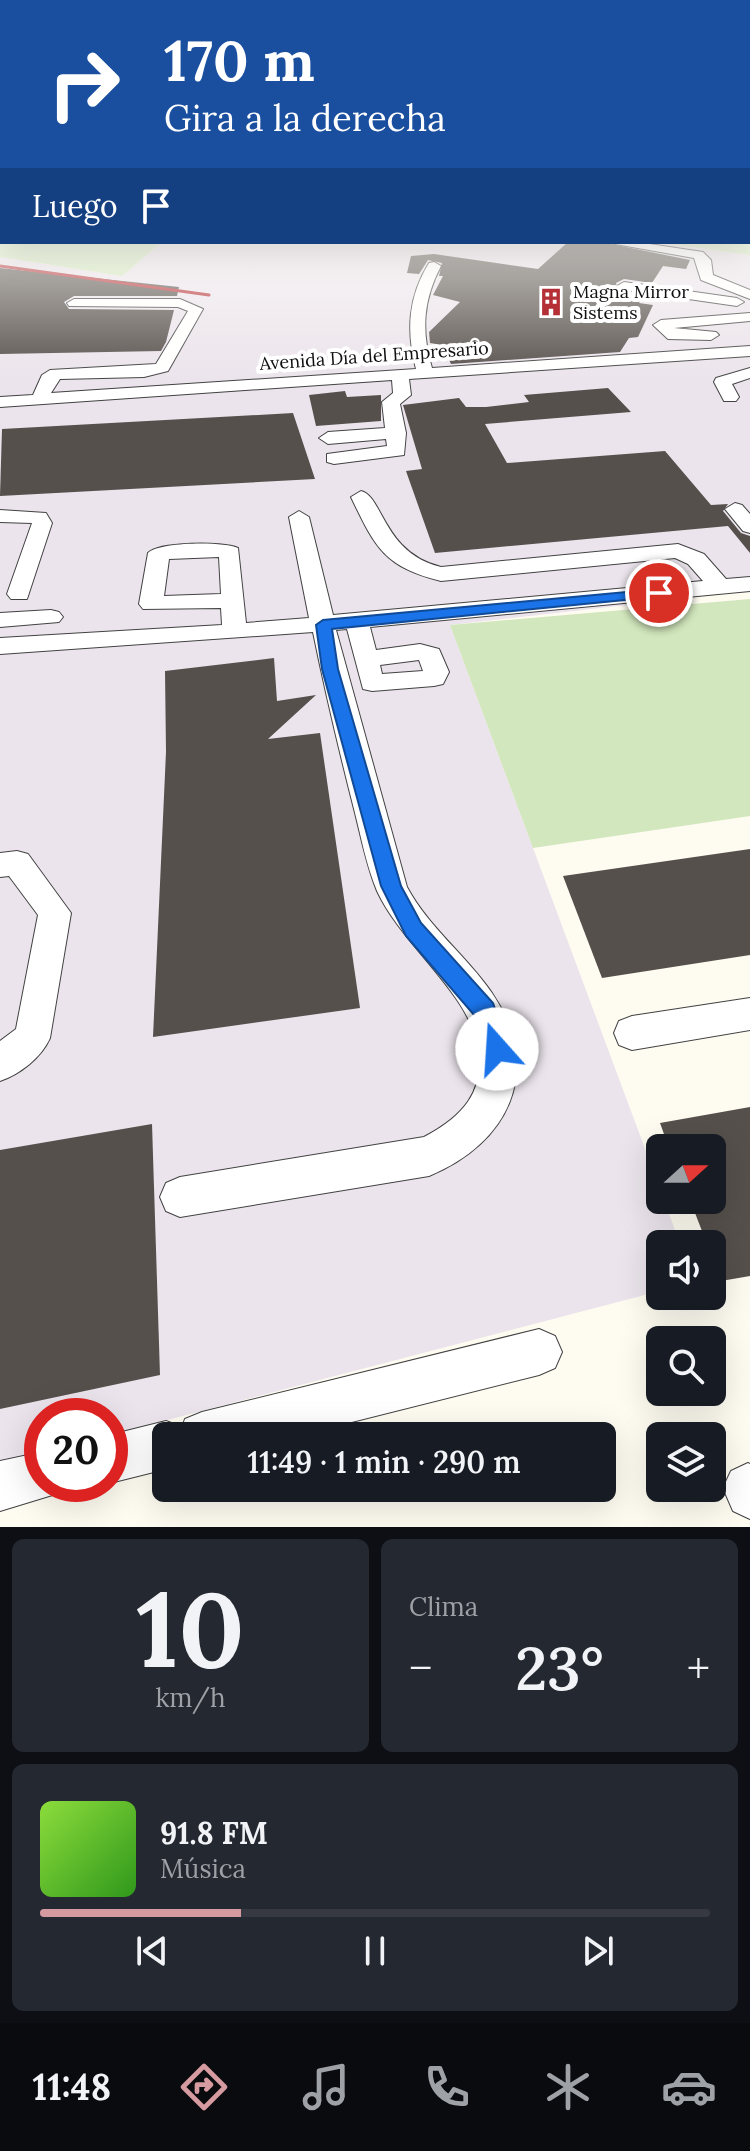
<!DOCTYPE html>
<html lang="es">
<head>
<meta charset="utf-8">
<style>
  :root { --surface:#171b24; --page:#242831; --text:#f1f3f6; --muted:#9ea1a6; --line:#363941; --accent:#d69ba0 }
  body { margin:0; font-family:Lora,serif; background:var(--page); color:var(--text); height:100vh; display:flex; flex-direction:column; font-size:30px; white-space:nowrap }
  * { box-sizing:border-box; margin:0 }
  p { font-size:26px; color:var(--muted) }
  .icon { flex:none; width:44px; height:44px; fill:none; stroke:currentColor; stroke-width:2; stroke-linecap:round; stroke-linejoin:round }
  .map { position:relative; height:1527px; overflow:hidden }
  .side { display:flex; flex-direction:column; gap:12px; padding:12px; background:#0d0f14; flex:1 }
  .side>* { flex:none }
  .hud { position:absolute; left:0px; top:0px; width:750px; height:244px; box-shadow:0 8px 32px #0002; background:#1a4fa0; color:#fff; overflow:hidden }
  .needle { width:52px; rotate:69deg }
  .controls { position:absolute; left:646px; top:1134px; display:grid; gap:16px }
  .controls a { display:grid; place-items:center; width:80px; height:80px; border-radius:12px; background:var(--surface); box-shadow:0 8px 32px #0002; font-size:40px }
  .speed { position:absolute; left:24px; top:1398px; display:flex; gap:16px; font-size:40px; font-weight:700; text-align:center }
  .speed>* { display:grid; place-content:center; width:104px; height:104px; border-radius:50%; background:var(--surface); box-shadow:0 8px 32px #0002; line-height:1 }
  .speed .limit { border:12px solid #d22; background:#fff; color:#111 }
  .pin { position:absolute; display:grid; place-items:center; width:68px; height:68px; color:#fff; margin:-34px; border:4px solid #fff; border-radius:50%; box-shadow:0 2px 8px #0007 }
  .me { position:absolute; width:88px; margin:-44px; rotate:341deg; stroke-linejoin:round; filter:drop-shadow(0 0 6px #0008) }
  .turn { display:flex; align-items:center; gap:28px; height:168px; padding:0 32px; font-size:36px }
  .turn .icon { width:104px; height:104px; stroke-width:2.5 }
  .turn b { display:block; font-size:56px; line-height:68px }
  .then { display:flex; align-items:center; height:76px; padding:0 32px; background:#0003; gap:16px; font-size:30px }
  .big { font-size:60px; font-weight:600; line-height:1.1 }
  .side .widget { flex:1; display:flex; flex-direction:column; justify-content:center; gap:12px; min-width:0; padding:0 28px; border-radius:12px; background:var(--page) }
  .side .dial { align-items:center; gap:0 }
  .dial b { font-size:104px; line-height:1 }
  .song { display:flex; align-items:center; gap:24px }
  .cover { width:96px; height:96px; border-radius:12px; background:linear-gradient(135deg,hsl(90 70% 55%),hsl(110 70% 35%)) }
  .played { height:8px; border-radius:4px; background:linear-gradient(90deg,var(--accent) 30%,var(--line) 30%) }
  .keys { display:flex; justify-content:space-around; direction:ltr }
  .heat { display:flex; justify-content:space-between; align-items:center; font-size:44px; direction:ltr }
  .side .tiles { flex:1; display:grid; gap:12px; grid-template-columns:1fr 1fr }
  .widget:last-child { grid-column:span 2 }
  .trip { position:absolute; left:152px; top:1422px; width:464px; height:80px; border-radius:12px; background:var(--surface); box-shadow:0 8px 32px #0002; font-weight:600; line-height:80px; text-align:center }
  .tabs { display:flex; height:128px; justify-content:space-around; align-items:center; background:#090b0e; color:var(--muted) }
  .tabs .icon { width:56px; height:56px }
  .tabs .current { color:var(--accent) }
  .tabs b { font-size:36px; color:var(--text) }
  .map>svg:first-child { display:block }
  .industrial { fill:#ebe4ec }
  .green { fill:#d2e7bd }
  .building { fill:#56504c }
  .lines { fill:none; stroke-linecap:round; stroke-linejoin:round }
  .minor-casing { stroke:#424242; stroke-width:2 }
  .minor { fill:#fff; fill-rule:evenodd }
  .rail { stroke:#b53036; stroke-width:3 }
  .route { fill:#1a73e8; stroke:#114b97; stroke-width:2 }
  .labels { text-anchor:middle; stroke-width:8; stroke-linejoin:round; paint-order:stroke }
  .far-poi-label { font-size:18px; fill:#0f0f0f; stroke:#fff; text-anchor:start }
  .far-street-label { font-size:18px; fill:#0f0f0f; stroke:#fff }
</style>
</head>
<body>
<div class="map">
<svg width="750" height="1527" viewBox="0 0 750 1527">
  <rect width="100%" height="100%" fill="#fefbf1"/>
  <polygon class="industrial" points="162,242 652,242 750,255 750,591 450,625 660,1189 660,1200 664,1200 680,1244 660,1244 660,1291 110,1435 110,1416 42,1416 42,1452 0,1463 0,257 122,276"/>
  <g class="green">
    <polygon points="0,168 2,242 162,242 122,276 0,257"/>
    <polygon points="748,168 750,255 652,242 748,242"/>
    <polygon points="750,599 750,816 533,848 450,625"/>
  </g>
  <g class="building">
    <polygon points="568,242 601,242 690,260 686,269 663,266 652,283 624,279 616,283 619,292 644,296 639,303 653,305 638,337 629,338 620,352 451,364 442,345 430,343 429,332 460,302 433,295 443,276 439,276 442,263 428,260 419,274 407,273 411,256 434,254 538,269"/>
    <polygon points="0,268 179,287 177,296 74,296 64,302 69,309 174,310 166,342 161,351 0,354"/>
    <polygon points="608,388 631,412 485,424 507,463 665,451 711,505 728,504 723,511 741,533 750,536 750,553 728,526 435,553 406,471 422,469 403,405 459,398 466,407 486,407 529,402 524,395"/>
    <polygon points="345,391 347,397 381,395 381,421 316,426 309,395"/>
    <polygon points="293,413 315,479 0,496 2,429"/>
    <polygon points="274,658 277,701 316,695 268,739 320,733 360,1008 153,1037 166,752 165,671"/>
    <polygon points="750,849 750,955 602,978 563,876"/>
    <polygon points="750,1107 750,1276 721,1281 712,1257 712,1244 707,1244 690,1200 712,1200 712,1148 669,1148 660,1123"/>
    <polygon points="152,1124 160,1375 0,1409 0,1150"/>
  </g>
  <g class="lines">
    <defs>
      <g id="minor">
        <polygon points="748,171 750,171 748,178"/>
        <rect x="748" y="207" width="2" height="8"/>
        <polygon points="604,242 636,242 703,252 711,260 713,275 750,290 750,299 701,280 694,258"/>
        <path d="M434,262L441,266C423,300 421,331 432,368L750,346V356L409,379L411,395L400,404L406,433L404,455L334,464L327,462V454L387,446L386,439L328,444L319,438L328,432L385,428L382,402L393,393L392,380L0,407V397L33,395L42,375L50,370L156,364L188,311L178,307L69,306L67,303L74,299H180L203,309L168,371L144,377L60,379L51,393L416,369C406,331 408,297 429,263Z"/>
        <polygon points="624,282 737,298 744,302 737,306 619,289 617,286"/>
        <polygon points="750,313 750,321 674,328 716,332 719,335 711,340 668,339 653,325 661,320"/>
        <polygon points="750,368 750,378 732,384 739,397 736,401 724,401 714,382 716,378"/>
        <path d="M361,491C383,496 383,553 441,567L678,544L704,554L726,579L750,577V591L370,627L376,650L420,644L439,649L449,672L443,684L434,686L372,691L363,689L347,629L336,630L407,887C429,928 466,955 492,993C544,1070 509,1143 429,1176L180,1217L166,1211L160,1197L166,1183L180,1177L424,1137C462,1117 486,1092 478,1047C469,993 402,945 377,891C366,865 361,836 354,809C339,750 325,691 313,632L0,654V638L222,625L221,608L143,609L139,604L148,553C158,542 223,541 238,548L246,623L309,618L289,517L299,511L309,517L333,615L703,581L688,564L675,558L441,581C384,567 375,547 351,497ZM219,557L221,594L164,596L169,559ZM419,660L423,671L382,674L380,665Z"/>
        <polygon points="735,503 742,505 750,514 750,533 743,531 725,509"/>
        <polygon points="0,510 46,513 52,523 27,599 11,599 7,594 32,523 0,522"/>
        <polygon points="51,610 59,612 63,617 59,622 0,627 0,613"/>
        <path d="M17,851L28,854L71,913L50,1038C41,1058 20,1074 0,1081V1041L16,1029L38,915L9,876L0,877V853Z"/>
        <polygon points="750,998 750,1030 632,1050 619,1045 614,1033 619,1021 632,1016"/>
        <polygon points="539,1329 555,1336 562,1352 555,1368 539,1375 296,1436 166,1436 166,1469 110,1483 110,1435 166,1421 182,1427 185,1419 202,1412"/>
        <polygon points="42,1452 42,1484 63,1484 59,1493 0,1511 0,1461"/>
        <polygon points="748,1463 750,1464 750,1519 733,1511 723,1488 731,1471"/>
      </g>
    </defs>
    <use href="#minor" class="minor-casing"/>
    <use href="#minor" class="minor"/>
    <polyline class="rail" points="0,266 209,295"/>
  </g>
  <linearGradient id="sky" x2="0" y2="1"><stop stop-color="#95c4ec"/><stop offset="0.44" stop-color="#fffdf9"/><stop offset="1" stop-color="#fffdf9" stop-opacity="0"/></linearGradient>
  <rect width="750" height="382" fill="url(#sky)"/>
  <polygon class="route" points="659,589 665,590 665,596 332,629 338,669 401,886 421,923 493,1003 509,1049 506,1057 497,1060 489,1057 475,1016 406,936 381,886 322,669 316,625 323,620"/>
  <defs>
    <symbol id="building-bare" viewBox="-9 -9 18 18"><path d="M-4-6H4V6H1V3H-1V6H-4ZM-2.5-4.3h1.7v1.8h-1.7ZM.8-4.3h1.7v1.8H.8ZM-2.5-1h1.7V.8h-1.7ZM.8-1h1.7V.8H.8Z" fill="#b53036" stroke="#fff" stroke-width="2.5" paint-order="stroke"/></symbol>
  </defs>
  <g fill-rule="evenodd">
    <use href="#building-bare" x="531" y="282" width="40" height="40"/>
  </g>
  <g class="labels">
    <g class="far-poi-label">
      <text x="573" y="298">Magna Mirror<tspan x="573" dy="21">Sistems</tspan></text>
    </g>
    <g class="far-street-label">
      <text transform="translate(374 356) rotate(-4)" y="6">Avenida Día del Empresario</text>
    </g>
  </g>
</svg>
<div class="controls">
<a><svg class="needle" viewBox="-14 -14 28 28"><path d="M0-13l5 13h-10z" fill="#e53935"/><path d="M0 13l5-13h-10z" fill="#9ea1a6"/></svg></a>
<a><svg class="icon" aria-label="sound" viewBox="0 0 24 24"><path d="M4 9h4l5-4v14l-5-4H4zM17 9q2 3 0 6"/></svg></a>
<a><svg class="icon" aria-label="search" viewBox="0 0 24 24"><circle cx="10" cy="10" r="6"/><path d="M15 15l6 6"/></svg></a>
<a><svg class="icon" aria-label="layers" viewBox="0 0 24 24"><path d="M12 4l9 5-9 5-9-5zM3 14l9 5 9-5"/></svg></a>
</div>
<div class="speed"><div class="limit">20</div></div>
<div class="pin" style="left:659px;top:593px;background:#d93025"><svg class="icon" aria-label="arrive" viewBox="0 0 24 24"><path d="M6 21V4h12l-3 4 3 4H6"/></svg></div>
<svg class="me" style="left:497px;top:1049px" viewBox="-20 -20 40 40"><circle r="19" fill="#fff"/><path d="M0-13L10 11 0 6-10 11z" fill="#1a73e8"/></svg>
<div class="trip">11:49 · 1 min · 290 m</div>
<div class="hud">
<div class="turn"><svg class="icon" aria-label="right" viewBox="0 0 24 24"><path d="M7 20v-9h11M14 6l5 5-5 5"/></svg><div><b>170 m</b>Gira a la derecha</div></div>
<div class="then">Luego<svg class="icon" aria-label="arrive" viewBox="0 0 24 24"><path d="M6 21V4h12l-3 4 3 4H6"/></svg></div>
</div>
</div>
<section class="side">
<div class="tiles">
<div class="widget dial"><b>10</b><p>km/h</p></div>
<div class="widget"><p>Clima</p>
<div class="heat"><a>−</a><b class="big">23°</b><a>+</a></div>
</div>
<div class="widget">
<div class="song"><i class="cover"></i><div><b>91.8 FM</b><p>Música</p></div></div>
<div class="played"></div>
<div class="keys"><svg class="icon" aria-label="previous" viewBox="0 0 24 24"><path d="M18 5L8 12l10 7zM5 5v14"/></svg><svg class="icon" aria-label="pause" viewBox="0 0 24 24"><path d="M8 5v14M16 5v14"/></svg><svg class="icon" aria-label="next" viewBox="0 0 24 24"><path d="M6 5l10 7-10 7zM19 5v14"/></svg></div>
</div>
</div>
</section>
<nav class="tabs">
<b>11:48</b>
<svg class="icon current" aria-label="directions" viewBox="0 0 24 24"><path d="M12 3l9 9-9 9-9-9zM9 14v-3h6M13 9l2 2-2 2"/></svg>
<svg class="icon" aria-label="music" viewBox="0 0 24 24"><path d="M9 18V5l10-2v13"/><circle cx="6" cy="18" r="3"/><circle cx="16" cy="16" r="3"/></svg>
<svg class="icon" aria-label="phone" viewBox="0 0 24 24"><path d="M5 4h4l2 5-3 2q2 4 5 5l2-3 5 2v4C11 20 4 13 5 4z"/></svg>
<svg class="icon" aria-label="climate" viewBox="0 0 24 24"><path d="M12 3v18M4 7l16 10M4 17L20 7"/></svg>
<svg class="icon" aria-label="car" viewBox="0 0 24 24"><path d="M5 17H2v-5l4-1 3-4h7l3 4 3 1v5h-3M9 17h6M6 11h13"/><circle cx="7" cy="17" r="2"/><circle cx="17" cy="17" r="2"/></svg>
</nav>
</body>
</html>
